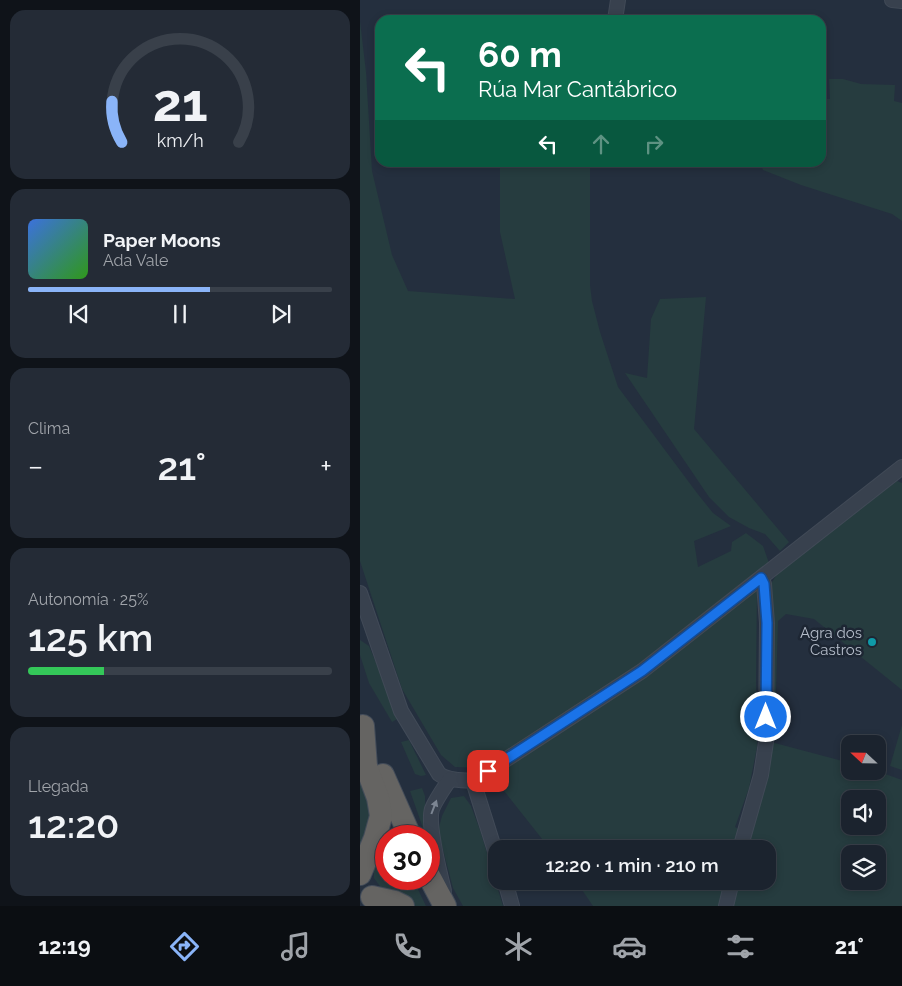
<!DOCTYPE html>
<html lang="es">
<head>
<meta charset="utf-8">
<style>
  :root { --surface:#1b232e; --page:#242b36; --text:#f1f3f6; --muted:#a0a4aa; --line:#39404a; --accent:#8ab4f8 }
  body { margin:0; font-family:Raleway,sans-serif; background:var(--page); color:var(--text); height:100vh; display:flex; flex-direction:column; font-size:19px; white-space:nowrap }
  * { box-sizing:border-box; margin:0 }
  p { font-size:16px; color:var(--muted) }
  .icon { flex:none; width:28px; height:28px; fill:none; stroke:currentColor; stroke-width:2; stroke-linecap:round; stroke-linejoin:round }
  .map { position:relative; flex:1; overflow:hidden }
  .drawer { display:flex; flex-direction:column; gap:10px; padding:10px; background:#0f1319; width:360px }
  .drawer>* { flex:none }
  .top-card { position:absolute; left:15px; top:15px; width:451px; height:152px; border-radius:15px; box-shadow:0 2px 8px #0003,0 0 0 1px var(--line); background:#0b6e4f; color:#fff; overflow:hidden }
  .needle { width:32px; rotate:292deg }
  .fabs { position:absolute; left:481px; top:735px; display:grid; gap:10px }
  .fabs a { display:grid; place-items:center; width:45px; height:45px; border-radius:10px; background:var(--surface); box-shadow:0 2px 8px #0003,0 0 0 1px var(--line); font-size:25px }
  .speed { position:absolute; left:15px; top:825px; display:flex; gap:10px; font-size:25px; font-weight:700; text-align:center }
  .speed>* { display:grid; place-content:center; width:65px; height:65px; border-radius:50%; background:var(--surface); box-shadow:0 2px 8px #0003,0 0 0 1px var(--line); line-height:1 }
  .speed .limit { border:8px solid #d22; background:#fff; color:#111 }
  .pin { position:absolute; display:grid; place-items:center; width:42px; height:42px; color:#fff; margin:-21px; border-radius:10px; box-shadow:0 2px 8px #0006 }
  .me { position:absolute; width:55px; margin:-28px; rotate:0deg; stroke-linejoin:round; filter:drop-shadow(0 0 4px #0008) }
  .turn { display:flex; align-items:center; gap:18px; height:105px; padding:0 20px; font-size:22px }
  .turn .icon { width:65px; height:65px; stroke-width:2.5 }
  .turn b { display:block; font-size:35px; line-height:42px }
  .lanes { display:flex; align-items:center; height:48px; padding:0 20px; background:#0003; justify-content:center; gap:25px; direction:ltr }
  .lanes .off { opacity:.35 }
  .big { font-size:38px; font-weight:600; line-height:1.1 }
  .drawer .card { flex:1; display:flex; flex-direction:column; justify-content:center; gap:8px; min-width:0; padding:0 18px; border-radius:15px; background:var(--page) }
  .drawer .dial { align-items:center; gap:0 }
  .dial svg { height:130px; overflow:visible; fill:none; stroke:var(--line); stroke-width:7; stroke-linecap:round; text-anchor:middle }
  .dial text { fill:var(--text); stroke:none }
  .song { display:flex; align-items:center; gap:15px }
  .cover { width:60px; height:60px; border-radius:8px; background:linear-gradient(135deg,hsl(220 70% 55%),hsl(110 70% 35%)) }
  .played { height:5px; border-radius:2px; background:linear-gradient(90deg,var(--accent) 60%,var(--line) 60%) }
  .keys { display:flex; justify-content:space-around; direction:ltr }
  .heat { display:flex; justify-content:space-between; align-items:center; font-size:28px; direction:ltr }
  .charge { height:8px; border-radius:4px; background:linear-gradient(90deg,#34c759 25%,var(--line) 0) }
  .trip { position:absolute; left:128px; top:840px; width:288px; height:50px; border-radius:15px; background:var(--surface); box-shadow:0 2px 8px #0003,0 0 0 1px var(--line); font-weight:600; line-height:50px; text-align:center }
  .menu { display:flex; height:80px; justify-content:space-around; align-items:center; background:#0b0e12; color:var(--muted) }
  .menu .icon { width:35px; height:35px }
  .menu .active { color:var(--accent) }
  .menu b { font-size:22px; color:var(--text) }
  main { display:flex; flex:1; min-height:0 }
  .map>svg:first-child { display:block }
  .green { fill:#263c3f; fill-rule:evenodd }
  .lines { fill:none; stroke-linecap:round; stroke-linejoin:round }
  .minor-casing { stroke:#414a57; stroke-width:16 }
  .trunk-casing { stroke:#434c59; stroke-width:24 }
  .minor { stroke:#38414e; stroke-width:14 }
  .trunk { stroke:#656462; stroke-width:22 }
  .oneway { fill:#7c8592 }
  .route-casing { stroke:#114b97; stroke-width:12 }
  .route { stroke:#1a73e8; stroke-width:9 }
  .culture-dot { fill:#0f9aa8; stroke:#1d2633; stroke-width:2 }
  .labels { text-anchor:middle; stroke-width:5; stroke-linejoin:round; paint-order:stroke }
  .poi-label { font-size:15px; fill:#b4bcc9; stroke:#1d2633; text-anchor:end }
</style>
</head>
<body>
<main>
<section class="drawer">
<div class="card dial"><svg viewBox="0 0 100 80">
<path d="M14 69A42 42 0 1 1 86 69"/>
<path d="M14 69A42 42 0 0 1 8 44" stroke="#8ab4f8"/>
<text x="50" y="56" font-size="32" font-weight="700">21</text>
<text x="50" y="72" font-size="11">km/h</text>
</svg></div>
<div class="card">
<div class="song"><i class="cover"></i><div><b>Paper Moons</b><p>Ada Vale</p></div></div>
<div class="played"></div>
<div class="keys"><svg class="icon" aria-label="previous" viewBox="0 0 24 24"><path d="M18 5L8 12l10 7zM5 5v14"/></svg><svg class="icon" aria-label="pause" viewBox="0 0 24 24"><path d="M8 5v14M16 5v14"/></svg><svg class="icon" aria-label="next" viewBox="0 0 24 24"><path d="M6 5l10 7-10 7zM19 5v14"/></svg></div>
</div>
<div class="card"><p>Clima</p>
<div class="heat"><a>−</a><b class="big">21°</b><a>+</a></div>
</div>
<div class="card"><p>Autonomía · 25%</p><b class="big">125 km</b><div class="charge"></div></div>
<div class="card"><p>Llegada</p><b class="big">12:20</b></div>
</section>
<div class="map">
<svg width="542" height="906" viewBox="0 0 542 906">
  <rect width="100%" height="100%" fill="#242f3e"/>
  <g class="green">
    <polygon points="0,21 6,72 12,171 32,255 48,291 155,299 140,232 140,163 230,163 230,285 232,301 240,332 258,387 337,493 353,513 371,526 334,541 338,567 371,551 372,542 386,533 403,546 409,563 276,669 123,768 95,767 81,755 42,689 0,561"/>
    <polygon points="469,79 483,79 501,84 535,85 534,101 542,103 542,221 532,214 441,185 403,170 400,163 461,162 461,99 470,99"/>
    <polygon points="346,297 334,429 429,542 420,551 405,534 389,528 369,517 349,497 265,373 287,378 291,319 300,299"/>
    <polygon points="537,481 542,483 542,690 454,619 426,614 418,621 415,727 422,733 409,729 411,584 417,574 509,502"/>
    <polygon points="397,589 396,681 397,747 389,788 375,827 382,831 377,849 190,849 133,777 238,708"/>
    <polygon points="0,640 9,646 39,718 32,722 9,683 0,655"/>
    <polygon points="542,725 542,770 530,766"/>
    <polygon points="49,740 66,775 61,776 55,774 41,742"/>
    <path d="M411,742L490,763V771H517L542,780V906H371L377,881H406V849H387L410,762ZM490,799H518V826H490ZM490,854H518V881H490Z"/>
    <polygon points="0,768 14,816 0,863"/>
    <polygon points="62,788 65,796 66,831 64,831 50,791"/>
    <polygon points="104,796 111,806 120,830 143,906 103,906 93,888 78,831 82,816 91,798"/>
    <polygon points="28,826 33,836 26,836 26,879 53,879 66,906 50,906 22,889 14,878 14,868"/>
    <polygon points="216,881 369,881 363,906 233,906"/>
  </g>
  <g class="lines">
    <defs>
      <g id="minor">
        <polyline points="532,0 542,1"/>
        <polyline points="255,20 258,0"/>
        <path d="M0,593L41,711L79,774C88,781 102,780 113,781L136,854"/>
        <polyline points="113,781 282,671 542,467"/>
        <polyline points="380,849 401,775 406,742 407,623 404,584 401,578"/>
        <polyline points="145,881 152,906"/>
        <path d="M84,891C80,873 67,825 72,809C76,799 84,788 90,779"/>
        <polyline points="366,906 372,881"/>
      </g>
      <g id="trunk">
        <polyline points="23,775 50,836"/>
        <polyline points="0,874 15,838 21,816 18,798 6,766 3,726"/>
        <polyline points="69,876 85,906"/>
        <polyline points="12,897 35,902 43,906"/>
      </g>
    </defs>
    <use href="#minor" class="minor-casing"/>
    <use href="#trunk" class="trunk-casing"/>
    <use href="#minor" class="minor"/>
    <use href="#trunk" class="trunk"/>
  </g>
  <defs><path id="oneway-solid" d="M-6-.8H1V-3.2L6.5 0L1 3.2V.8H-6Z" transform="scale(1.25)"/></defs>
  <use class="oneway" href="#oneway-solid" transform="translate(74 807) rotate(-69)"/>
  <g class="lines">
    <defs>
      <polyline id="route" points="128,771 282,671 401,578 404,584 407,623 406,717"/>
    </defs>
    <use href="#route" class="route-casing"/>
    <use href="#route" class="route"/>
  </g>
  <circle class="culture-dot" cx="512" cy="642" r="5"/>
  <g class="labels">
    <g class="poi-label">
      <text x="502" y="638">Agra dos<tspan x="502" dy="17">Castros</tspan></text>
    </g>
  </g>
</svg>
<div class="fabs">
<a><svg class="needle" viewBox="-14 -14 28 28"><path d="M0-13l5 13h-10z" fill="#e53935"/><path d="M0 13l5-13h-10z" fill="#a0a4aa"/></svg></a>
<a><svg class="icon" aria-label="sound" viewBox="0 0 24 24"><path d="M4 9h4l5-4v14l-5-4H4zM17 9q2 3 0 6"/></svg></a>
<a><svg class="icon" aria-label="layers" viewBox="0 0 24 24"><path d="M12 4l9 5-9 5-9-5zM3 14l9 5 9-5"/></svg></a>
</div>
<div class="speed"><div class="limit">30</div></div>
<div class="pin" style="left:128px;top:771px;background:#d93025"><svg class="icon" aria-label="arrive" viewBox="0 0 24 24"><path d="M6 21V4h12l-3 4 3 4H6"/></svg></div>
<svg class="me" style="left:406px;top:717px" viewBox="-20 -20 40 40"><circle r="17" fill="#1a73e8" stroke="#fff" stroke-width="3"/><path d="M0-11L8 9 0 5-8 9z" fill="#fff"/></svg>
<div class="trip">12:20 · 1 min · 210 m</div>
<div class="top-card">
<div class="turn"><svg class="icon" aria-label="left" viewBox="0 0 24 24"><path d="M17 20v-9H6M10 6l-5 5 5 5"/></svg><div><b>60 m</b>Rúa Mar Cantábrico</div></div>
<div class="lanes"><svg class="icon" aria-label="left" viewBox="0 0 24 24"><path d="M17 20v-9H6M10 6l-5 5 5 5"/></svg><svg class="icon off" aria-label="ahead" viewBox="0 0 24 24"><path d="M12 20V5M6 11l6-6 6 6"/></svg><svg class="icon off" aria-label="right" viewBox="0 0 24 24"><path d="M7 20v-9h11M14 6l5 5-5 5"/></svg></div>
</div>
</div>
</main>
<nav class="menu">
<b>12:19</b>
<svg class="icon active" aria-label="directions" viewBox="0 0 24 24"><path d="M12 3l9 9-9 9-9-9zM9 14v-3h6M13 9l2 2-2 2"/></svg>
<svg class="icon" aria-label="music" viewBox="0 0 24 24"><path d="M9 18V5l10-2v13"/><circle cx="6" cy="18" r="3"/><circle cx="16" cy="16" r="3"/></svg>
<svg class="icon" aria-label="phone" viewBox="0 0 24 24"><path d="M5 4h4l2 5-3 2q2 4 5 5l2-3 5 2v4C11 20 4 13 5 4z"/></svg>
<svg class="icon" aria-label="climate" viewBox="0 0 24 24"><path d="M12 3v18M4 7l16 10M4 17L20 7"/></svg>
<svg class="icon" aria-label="car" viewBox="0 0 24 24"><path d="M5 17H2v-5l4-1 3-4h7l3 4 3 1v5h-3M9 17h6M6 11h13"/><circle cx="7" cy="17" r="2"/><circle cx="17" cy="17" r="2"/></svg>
<svg class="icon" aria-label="filters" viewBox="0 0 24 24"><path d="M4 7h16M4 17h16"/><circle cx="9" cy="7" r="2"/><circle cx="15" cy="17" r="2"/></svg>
<b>21°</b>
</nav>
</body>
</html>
